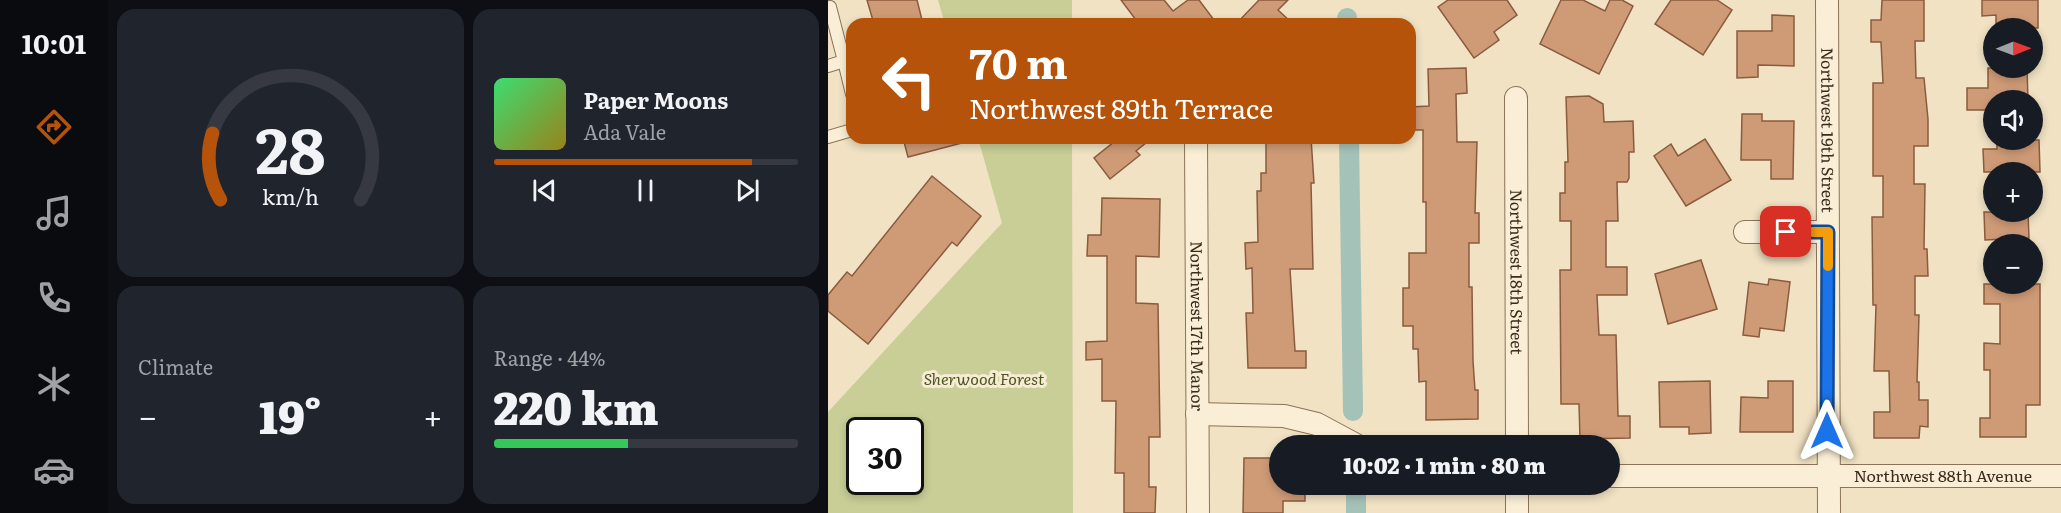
<!DOCTYPE html>
<html lang="en">
<head>
<meta charset="utf-8">
<style>
  :root { --surface:#171b24; --page:#20242c; --text:#f1f3f6; --muted:#9ea1a6; --line:#363941; --accent:#b45309 }
  body { margin:0; font-family:Literata,serif; background:var(--page); color:var(--text); height:100vh; display:flex; flex-direction:column; font-size:22px; white-space:nowrap }
  * { box-sizing:border-box; margin:0 }
  p { font-size:20px; color:var(--muted) }
  .icon { flex:none; width:33px; height:33px; fill:none; stroke:currentColor; stroke-width:2; stroke-linecap:round; stroke-linejoin:round }
  .map { position:relative; flex:1; overflow:hidden }
  .panel { display:flex; flex-direction:column; gap:9px; padding:9px; background:#0d0f14; width:720px }
  .panel>* { flex:none }
  .hud { position:absolute; left:18px; top:18px; width:570px; height:126px; border-radius:18px; box-shadow:0 3px 9px #0003; background:#b45309; color:#fff; overflow:hidden }
  .needle { width:39px; rotate:89deg }
  .tools { position:absolute; left:1155px; top:18px; display:grid; gap:12px }
  .tools a { display:grid; place-items:center; width:60px; height:60px; border-radius:50%; background:var(--surface); box-shadow:0 3px 9px #0003; font-size:30px }
  .speed { position:absolute; left:18px; top:417px; display:flex; gap:12px; font-size:30px; font-weight:700; text-align:center }
  .speed>* { display:grid; place-content:center; width:78px; height:78px; border-radius:50%; background:var(--surface); box-shadow:0 3px 9px #0003; line-height:1 }
  .speed .limit { border:3px solid #111; border-radius:9px; background:#fff; color:#111 }
  .pin { position:absolute; display:grid; place-items:center; width:51px; height:51px; color:#fff; margin:-26px; border-radius:12px; box-shadow:0 3px 9px #0006 }
  .me { position:absolute; width:66px; margin:-33px; rotate:0deg; stroke-linejoin:round; filter:drop-shadow(0 0 4px #0008) }
  .turn { display:flex; align-items:center; gap:21px; height:126px; padding:0 24px; font-size:27px }
  .turn .icon { width:78px; height:78px; stroke-width:2.5 }
  .turn b { display:block; font-size:42px; line-height:51px }
  .big { font-size:45px; font-weight:800; line-height:1.1 }
  .panel .card { flex:1; display:flex; flex-direction:column; justify-content:center; gap:9px; min-width:0; padding:0 21px; border-radius:18px; background:var(--page) }
  .panel .dial { align-items:center; gap:0 }
  .dial svg { height:156px; overflow:visible; fill:none; stroke:var(--line); stroke-width:7; stroke-linecap:round; text-anchor:middle }
  .dial text { fill:var(--text); stroke:none }
  .song { display:flex; align-items:center; gap:18px }
  .cover { width:72px; height:72px; border-radius:9px; background:linear-gradient(135deg,hsl(140 70% 55%),hsl(50 70% 35%)) }
  .played { height:6px; border-radius:3px; background:linear-gradient(90deg,var(--accent) 85%,var(--line) 85%) }
  .keys { display:flex; justify-content:space-around; direction:ltr }
  .heat { display:flex; justify-content:space-between; align-items:center; font-size:33px; direction:ltr }
  .charge { height:9px; border-radius:4px; background:linear-gradient(90deg,#34c759 44%,var(--line) 0) }
  .panel .tiles { flex:1; display:grid; gap:9px; grid-template-columns:repeat(2,1fr) }
  .trip { position:absolute; left:441px; top:435px; width:351px; height:60px; border-radius:30px; background:var(--surface); box-shadow:0 3px 9px #0003; font-weight:800; line-height:60px; text-align:center }
  main { display:flex; flex:1; min-height:0 }
  .tab-bar { display:flex; flex-direction:column; width:108px; justify-content:space-around; align-items:center; background:#090b0e; color:var(--muted) }
  .tab-bar .icon { width:42px; height:42px }
  .tab-bar .current { color:var(--accent) }
  .tab-bar b { font-size:27px; color:var(--text) }
  .map>svg:first-child { display:block }
  .green { fill:#c8ce96; fill-rule:evenodd }
  .lines { fill:none; stroke-linecap:round; stroke-linejoin:round }
  .canal { stroke:#a5c2b9; stroke-width:20 }
  .building { fill:#cf9b77; stroke:#8b5b3e; stroke-width:1.5 }
  .lane-casing { stroke:#8b7359; stroke-width:14 }
  .street-casing { stroke:#8b7359; stroke-width:24 }
  .lane { stroke:#faefd6; stroke-width:12 }
  .street { stroke:#faefd6; stroke-width:22 }
  .route-casing { stroke:#114b97; stroke-width:15 }
  .route { stroke:#1a73e8; stroke-width:10 }
  .slow { stroke:#f59e0b; stroke-width:10 }
  .labels { text-anchor:middle; stroke-width:6; stroke-linejoin:round; paint-order:stroke }
  .street-label { font-size:16px; fill:#3a2b1d; stroke:#f7ecd3 }
  .park-label { font-size:16px; font-style:italic; fill:#4b5723; stroke:#f7ecd3 }
</style>
</head>
<body>
<main>
<nav class="tab-bar">
<b>10:01</b>
<svg class="icon current" aria-label="directions" viewBox="0 0 24 24"><path d="M12 3l9 9-9 9-9-9zM9 14v-3h6M13 9l2 2-2 2"/></svg>
<svg class="icon" aria-label="music" viewBox="0 0 24 24"><path d="M9 18V5l10-2v13"/><circle cx="6" cy="18" r="3"/><circle cx="16" cy="16" r="3"/></svg>
<svg class="icon" aria-label="phone" viewBox="0 0 24 24"><path d="M5 4h4l2 5-3 2q2 4 5 5l2-3 5 2v4C11 20 4 13 5 4z"/></svg>
<svg class="icon" aria-label="climate" viewBox="0 0 24 24"><path d="M12 3v18M4 7l16 10M4 17L20 7"/></svg>
<svg class="icon" aria-label="car" viewBox="0 0 24 24"><path d="M5 17H2v-5l4-1 3-4h7l3 4 3 1v5h-3M9 17h6M6 11h13"/><circle cx="7" cy="17" r="2"/><circle cx="17" cy="17" r="2"/></svg>
</nav>
<section class="panel">
<div class="tiles">
<div class="card dial"><svg viewBox="0 0 100 80">
<path d="M14 69A42 42 0 1 1 86 69"/>
<path d="M14 69A42 42 0 0 1 10 35" stroke="#b45309"/>
<text x="50" y="56" font-size="32" font-weight="700">28</text>
<text x="50" y="72" font-size="11">km/h</text>
</svg></div>
<div class="card">
<div class="song"><i class="cover"></i><div><b>Paper Moons</b><p>Ada Vale</p></div></div>
<div class="played"></div>
<div class="keys"><svg class="icon" aria-label="previous" viewBox="0 0 24 24"><path d="M18 5L8 12l10 7zM5 5v14"/></svg><svg class="icon" aria-label="pause" viewBox="0 0 24 24"><path d="M8 5v14M16 5v14"/></svg><svg class="icon" aria-label="next" viewBox="0 0 24 24"><path d="M6 5l10 7-10 7zM19 5v14"/></svg></div>
</div>
<div class="card"><p>Climate</p>
<div class="heat"><a>−</a><b class="big">19°</b><a>+</a></div>
</div>
<div class="card"><p>Range · 44%</p><b class="big">220 km</b><div class="charge"></div></div>
</div>
</section>
<div class="map">
<svg width="1233" height="513" viewBox="0 0 1233 513">
  <rect width="100%" height="100%" fill="#f0e2c3"/>
  <g class="green">
    <polygon points="110,0 244,0 244,24 117,24"/>
    <path d="M150,138H244L245,513H0V412L174,223ZM32,430H82V482H32Z"/>
  </g>
  <g class="lines">
    <g class="canal">
      <polyline points="519,18 520,24"/>
      <polyline points="521,138 525,411"/>
      <polyline points="528,484 528,513"/>
    </g>
  </g>
  <g class="building">
    <polygon points="39,0 89,0 95,24 46,24"/>
    <polygon points="293,0 336,0 345,11 360,0 371,0 389,24 311,24"/>
    <polygon points="431,0 460,0 450,10 465,24 408,24"/>
    <polygon points="620,0 679,0 689,15 666,32 671,40 646,58 610,7"/>
    <polygon points="733,0 755,0 777,11 782,0 794,0 805,6 771,74 712,44"/>
    <polygon points="843,0 889,0 904,10 875,55 827,24"/>
    <polygon points="1054,0 1096,0 1096,41 1087,41 1088,78 1096,78 1100,119 1100,146 1086,146 1086,184 1097,184 1096,249 1099,249 1100,276 1087,276 1087,315 1091,315 1089,382 1091,382 1091,400 1100,400 1100,427 1092,426 1091,438 1046,438 1046,412 1062,412 1061,371 1046,371 1048,305 1045,305 1044,217 1055,217 1055,176 1045,176 1045,83 1055,83 1053,42 1043,42 1043,20 1053,20"/>
    <polygon points="1154,0 1210,0 1210,28 1168,28 1168,15 1154,16"/>
    <polygon points="944,15 966,16 966,66 930,65 930,77 909,78 909,31 944,31"/>
    <polygon points="638,68 639,93 628,94 629,142 649,142 647,213 651,213 651,243 641,243 641,287 644,287 645,361 647,390 650,390 650,419 598,420 598,381 591,382 590,349 585,349 585,326 575,326 575,288 581,288 581,253 598,253 598,202 595,202 595,130 582,130 582,107 601,106 600,69"/>
    <polygon points="1160,68 1199,68 1200,100 1166,100 1166,110 1139,110 1139,88 1160,88"/>
    <polygon points="761,96 775,104 776,122 805,121 806,152 801,152 801,178 799,182 789,182 790,221 778,221 778,267 799,267 799,295 769,295 771,335 788,335 790,416 802,416 802,438 752,439 751,404 733,404 732,270 743,270 743,221 732,221 732,193 737,193 737,162 740,162 738,97"/>
    <polygon points="914,114 934,114 934,121 966,121 965,179 943,179 943,160 913,160"/>
    <polygon points="75,138 133,138 134,143 80,157"/>
    <polygon points="291,138 324,138 308,151 312,155 282,179 266,158"/>
    <polygon points="438,138 483,138 486,183 483,183 485,269 462,269 467,351 478,351 478,368 420,368 418,313 425,313 424,268 418,269 417,243 430,242 429,191 433,191 433,173 438,173"/>
    <polygon points="877,139 903,180 858,206 826,156 843,144 850,156"/>
    <polygon points="1169,140 1211,140 1212,172 1156,172 1155,149 1169,149"/>
    <polygon points="104,176 153,216 129,246 124,242 40,344 0,311 0,295 19,272 24,276"/>
    <polygon points="274,198 332,199 331,257 308,256 308,303 330,304 332,437 321,437 321,487 328,487 327,513 296,513 296,473 287,473 288,401 274,401 274,359 258,360 258,342 279,341 279,256 259,256 260,235 273,235"/>
    <polygon points="1156,212 1200,212 1201,238 1157,240"/>
    <polygon points="873,260 889,309 840,324 827,274"/>
    <polygon points="941,279 962,282 956,331 932,328 931,337 915,335 921,282 940,285"/>
    <polygon points="1156,284 1212,284 1212,405 1198,405 1198,437 1152,437 1152,418 1162,418 1162,370 1156,370 1156,343 1172,344 1172,304 1156,304"/>
    <polygon points="882,381 883,433 861,434 861,427 832,427 831,382"/>
    <polygon points="940,381 965,381 965,432 912,432 913,397 940,398"/>
    <polygon points="416,458 452,458 452,484 477,484 477,501 455,501 455,513 415,513"/>
  </g>
  <g class="lines">
    <defs>
      <g id="lane">
        <polyline points="0,8 2,7 16,61 0,66"/>
        <polyline points="16,61 24,94"/>
        <polyline points="0,137 24,130"/>
      </g>
      <g id="street">
        <path id="s1" d="M999,0L1001,513"/>
        <path id="s2" d="M688,98L689,446"/>
        <path id="s3" d="M368,138L370,513"/>
        <polyline points="917,232 1000,232"/>
        <polyline points="369,414 456,416 489,424 530,446"/>
        <path id="s4" d="M782,476H1233"/>
        <polyline points="689,484 689,513"/>
      </g>
    </defs>
    <use href="#lane" class="lane-casing"/>
    <use href="#street" class="street-casing"/>
    <use href="#lane" class="lane"/>
    <use href="#street" class="street"/>
  </g>
  <g class="lines">
    <defs>
      <polyline id="route" points="958,232 1000,232 999,431"/>
    </defs>
    <use href="#route" class="route-casing"/>
    <use href="#route" class="route"/>
    <polyline class="slow" points="985,232 1000,232 1000,266"/>
  </g>
  <g class="labels">
    <g class="street-label">
      <text dy="6" stroke="none"><textPath href="#s1" startOffset="130">Northwest 19th Street</textPath></text>
      <text dy="6" stroke="none"><textPath href="#s2" startOffset="174">Northwest 18th Street</textPath></text>
      <text dy="6" stroke="none"><textPath href="#s3" startOffset="188">Northwest 17th Manor</textPath></text>
      <text dy="6" stroke="none"><textPath href="#s4" startOffset="333">Northwest 88th Avenue</textPath></text>
    </g>
    <g class="park-label">
      <text x="156" y="385">Sherwood Forest</text>
    </g>
  </g>
</svg>
<div class="tools">
<a><svg class="needle" viewBox="-14 -14 28 28"><path d="M0-13l5 13h-10z" fill="#e53935"/><path d="M0 13l5-13h-10z" fill="#9ea1a6"/></svg></a>
<a><svg class="icon" aria-label="sound" viewBox="0 0 24 24"><path d="M4 9h4l5-4v14l-5-4H4zM17 9q2 3 0 6"/></svg></a>
<a>+</a>
<a>−</a>
</div>
<div class="speed"><div class="limit">30</div></div>
<div class="pin" style="left:958px;top:232px;background:#d93025"><svg class="icon" aria-label="arrive" viewBox="0 0 24 24"><path d="M6 21V4h12l-3 4 3 4H6"/></svg></div>
<svg class="me" style="left:999px;top:431px" viewBox="-20 -20 40 40"><path d="M0-17L14 15 0 8-14 15z" fill="#1a73e8" stroke="#fff" stroke-width="4"/></svg>
<div class="trip">10:02 · 1 min · 80 m</div>
<div class="hud">
<div class="turn"><svg class="icon" aria-label="left" viewBox="0 0 24 24"><path d="M17 20v-9H6M10 6l-5 5 5 5"/></svg><div><b>70 m</b>Northwest 89th Terrace</div></div>
</div>
</div>
</main>
</body>
</html>
